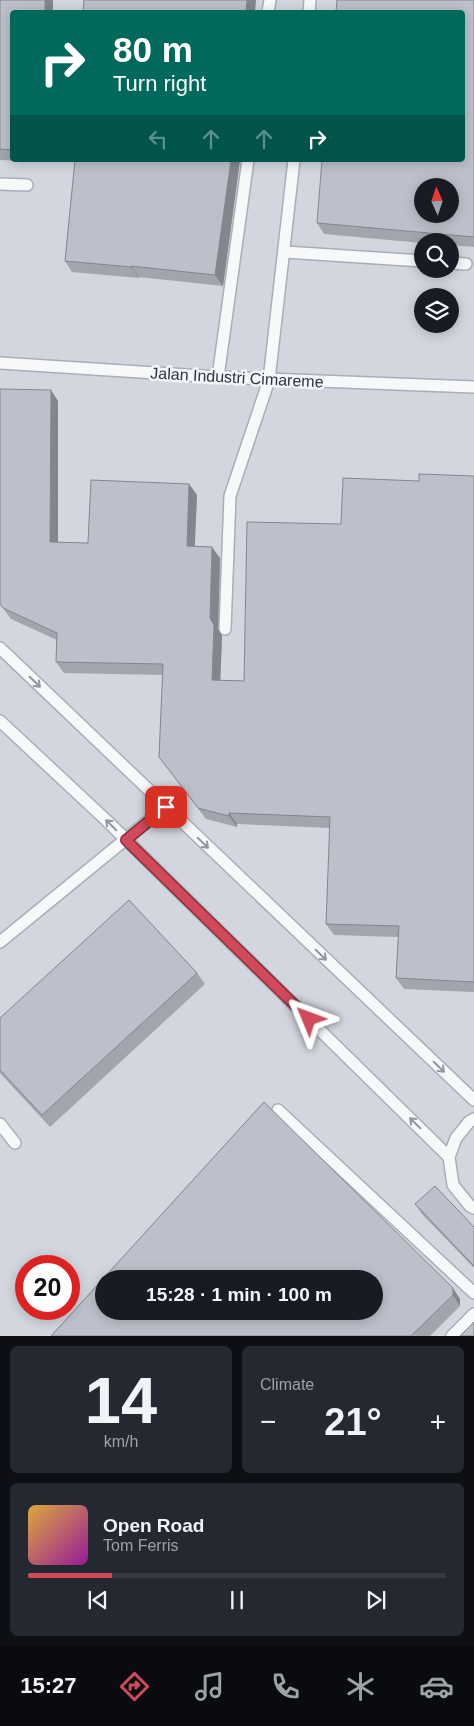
<!DOCTYPE html>
<html lang="en">
<head>
<meta charset="utf-8">
<style>
  :root { --surface:#171b24; --page:#242831; --text:#f1f3f6; --muted:#9ea1a6; --line:#363941; --accent:#d1495b }
  body { margin:0; font-family:Arial,sans-serif; background:var(--page); color:var(--text); height:100vh; display:flex; flex-direction:column; font-size:19px; white-space:nowrap }
  * { box-sizing:border-box; margin:0 }
  p { font-size:16px; color:var(--muted) }
  .icon { flex:none; width:28px; height:28px; fill:none; stroke:currentColor; stroke-width:2; stroke-linecap:round; stroke-linejoin:round }
  .map { position:relative; height:1336px; overflow:hidden }
  .drawer { display:flex; flex-direction:column; gap:10px; padding:10px; background:#0d0f14; flex:1 }
  .drawer>* { flex:none }
  .guide { position:absolute; left:10px; top:10px; width:455px; height:152px; border-radius:5px; box-shadow:0 2px 12px #0003; background:#00695c; color:#fff; overflow:hidden }
  .needle { width:32px; rotate:357deg }
  .controls { position:absolute; left:414px; top:178px; display:grid; gap:10px }
  .controls a { display:grid; place-items:center; width:45px; height:45px; border-radius:50%; background:var(--surface); box-shadow:0 2px 12px #0003; font-size:25px }
  .speed { position:absolute; left:15px; top:1255px; display:flex; gap:10px; font-size:25px; font-weight:700; text-align:center }
  .speed>* { display:grid; place-content:center; width:65px; height:65px; border-radius:50%; background:var(--surface); box-shadow:0 2px 12px #0003; line-height:1 }
  .speed .limit { border:8px solid #d22; background:#fff; color:#111 }
  .pin { position:absolute; display:grid; place-items:center; width:42px; height:42px; color:#fff; margin:-21px; border-radius:10px; box-shadow:0 2px 8px #0006 }
  .me { position:absolute; width:55px; margin:-28px; rotate:314deg; stroke-linejoin:round; filter:drop-shadow(0 0 4px #0008) }
  .turn { display:flex; align-items:center; gap:18px; height:105px; padding:0 20px; font-size:22px }
  .turn .icon { width:65px; height:65px; stroke-width:2.5 }
  .turn b { display:block; font-size:35px; line-height:42px }
  .lanes { display:flex; align-items:center; height:48px; padding:0 20px; background:#0003; justify-content:center; gap:25px; direction:ltr }
  .lanes .off { opacity:.35 }
  .big { font-size:38px; font-weight:700; line-height:1.1 }
  .drawer .tile { flex:1; display:flex; flex-direction:column; justify-content:center; gap:8px; min-width:0; padding:0 18px; border-radius:8px; background:var(--page) }
  .drawer .dial { align-items:center; gap:0 }
  .dial b { font-size:65px; line-height:1 }
  .song { display:flex; align-items:center; gap:15px }
  .cover { width:60px; height:60px; border-radius:8px; background:linear-gradient(135deg,hsl(40 70% 55%),hsl(300 70% 35%)) }
  .played { height:5px; border-radius:2px; background:linear-gradient(90deg,var(--accent) 20%,var(--line) 20%) }
  .keys { display:flex; justify-content:space-around; direction:ltr }
  .heat { display:flex; justify-content:space-between; align-items:center; font-size:28px; direction:ltr }
  .drawer .tiles { flex:1; display:grid; gap:10px; grid-template-columns:1fr 1fr }
  .tile:last-child { grid-column:span 2 }
  .trip { position:absolute; left:95px; top:1270px; width:288px; height:50px; border-radius:25px; background:var(--surface); box-shadow:0 2px 12px #0003; font-weight:700; line-height:50px; text-align:center }
  .menu { display:flex; height:80px; justify-content:space-around; align-items:center; background:#090b0e; color:var(--muted) }
  .menu .icon { width:35px; height:35px }
  .menu .current { color:var(--accent) }
  .menu b { font-size:22px; color:var(--text) }
  .map>svg:first-child { display:block }
  .built { fill:#d2d6de; fill-rule:evenodd }
  .lines { fill:none; stroke-linecap:round; stroke-linejoin:round }
  .lane-casing { stroke:#a9aeb7; stroke-width:14 }
  .lane { stroke:#f7f8fa; stroke-width:11 }
  .wall { fill:#a1a5ae }
  .shaded-wall { fill:#83868d }
  .building { fill:#bbc0ca; stroke:#83868d; fill-rule:evenodd }
  .oneway { stroke:#9196a0 }
  .route-casing { stroke:#882f3b; stroke-width:12 }
  .route { stroke:#d1495b; stroke-width:9 }
  .labels { text-anchor:middle; stroke-width:5; stroke-linejoin:round; paint-order:stroke }
  .street-label { font-size:16px; fill:#2b3445; stroke:#f4f6f9 }
</style>
</head>
<body>
<div class="map">
<svg width="474" height="1336" viewBox="0 0 474 1336">
  <rect width="100%" height="100%" fill="#e4e7ec"/>
  <path class="built" d="M0,0H474V1336H0ZM12,12H462V160H12ZM422,186H450V214H422ZM422,241H450V269H422ZM422,296H450V324H422ZM26,1266H69V1309H26ZM104,1279H374V1311H104Z"/>
  <g class="lines">
    <defs>
      <g id="lane">
        <polyline points="268,12 270,0"/>
        <polyline points="309,12 310,0"/>
        <polyline points="0,184 27,185"/>
        <polyline points="285,252 422,261"/>
        <polyline points="450,263 466,264"/>
        <polyline points="0,363 218,377 474,387"/>
        <polyline points="218,377 248,160"/>
        <polyline points="225,629 230,496 269,380 294,160"/>
        <polyline points="0,648 474,1100"/>
        <polyline points="0,721 106,820 449,1157"/>
        <polyline points="0,942 165,807"/>
        <polyline points="278,1110 474,1293"/>
        <polyline points="474,1119 469,1122 456,1138 449,1157 453,1185 470,1206 474,1208"/>
        <polyline points="0,1124 15,1143"/>
        <polyline points="452,1336 474,1314"/>
      </g>
    </defs>
    <use href="#lane" class="lane-casing"/>
    <use href="#lane" class="lane"/>
  </g>
  <g class="wall">
    <polygon points="0,0 53,0 53,12 12,12 12,160 48,160 48,162 0,160"/>
    <polygon points="474,0 474,247 450,245 450,241 422,241 422,243 324,234 317,223"/>
    <polygon points="75,160 240,160 223,286 139,277 139,278 72,272 65,261"/>
    <polygon points="58,401 58,543 88,543 189,484 197,495 195,546 220,558 218,629 222,636 220,680 244,681 341,524 419,481 474,476 474,992 404,989 396,978 398,937 334,935 326,924 330,828 237,824 237,827 206,819 159,757 163,675 64,673 56,662 57,640 11,619 0,604"/>
    <polygon points="197,973 205,984 50,1127 0,1073 0,1018"/>
    <polygon points="264,1102 460,1299 460,1306 430,1336 51,1336"/>
    <polygon points="415,1204 474,1227 474,1268 422,1214"/>
  </g>
  <g class="shaded-wall">
    <rect x="45" y="0" width="8" height="12"/>
    <polygon points="247,0 256,0 255,12 246,12"/>
    <polygon points="231,160 240,160 223,286 215,275"/>
    <polygon points="131,266 139,277 139,278 131,267"/>
    <polygon points="51,390 58,401 58,554 50,542"/>
    <polygon points="189,484 197,495 194,557 187,546"/>
    <polygon points="212,547 220,558 218,629 222,636 220,691 212,680 210,618"/>
    <polygon points="229,813 237,824 237,827 229,816"/>
    <polygon points="453,1288 460,1299 460,1306 453,1295"/>
  </g>
  <g class="building">
    <polygon points="0,0 45,0 45,12 12,12 12,150 0,149"/>
    <polygon points="84,0 247,0 246,12 83,12"/>
    <path d="M337,0H474V237L317,223L322,160H462V12H336ZM422,186H450V214H422Z"/>
    <polygon points="75,160 231,160 215,275 131,266 131,267 65,261"/>
    <polygon points="0,389 51,390 50,542 88,543 91,480 189,484 187,546 212,547 210,618 214,625 212,680 244,681 247,522 341,524 343,478 419,481 419,474 474,476 474,982 396,978 399,926 326,924 330,817 229,813 229,816 198,808 159,757 163,664 56,662 57,633 3,608 0,604"/>
    <polygon points="129,900 197,973 42,1115 0,1070 0,1018"/>
    <path d="M264,1102L453,1288V1295L411,1336H51ZM104,1279H374V1311H104Z"/>
    <polygon points="435,1186 474,1227 474,1266 415,1204"/>
    <polygon points="474,1322 474,1336 460,1336"/>
  </g>
  <defs><path id="oneway-shaft" d="M-6 0H5M1.5-3L5.5 0L1.5 3" fill="none" stroke-width="1.6" stroke-linecap="round" stroke-linejoin="round" transform="scale(1.25)"/></defs>
  <g class="oneway">
    <use href="#oneway-shaft" transform="translate(35 682) rotate(44)"/>
    <use href="#oneway-shaft" transform="translate(111 825) rotate(-135)"/>
    <use href="#oneway-shaft" transform="translate(203 843) rotate(44)"/>
    <use href="#oneway-shaft" transform="translate(321 955) rotate(44)"/>
    <use href="#oneway-shaft" transform="translate(439 1067) rotate(44)"/>
    <use href="#oneway-shaft" transform="translate(415 1123) rotate(-136)"/>
  </g>
  <g class="lines">
    <defs>
      <polyline id="route" points="166,807 126,840 309,1019"/>
    </defs>
    <use href="#route" class="route-casing"/>
    <use href="#route" class="route"/>
  </g>
  <g class="labels">
    <g class="street-label">
      <text transform="translate(237 377) rotate(3)" y="6">Jalan Industri Cimareme</text>
    </g>
  </g>
</svg>
<div class="controls">
<a><svg class="needle" viewBox="-14 -14 28 28"><path d="M0-13l5 13h-10z" fill="#e53935"/><path d="M0 13l5-13h-10z" fill="#9ea1a6"/></svg></a>
<a><svg class="icon" aria-label="search" viewBox="0 0 24 24"><circle cx="10" cy="10" r="6"/><path d="M15 15l6 6"/></svg></a>
<a><svg class="icon" aria-label="layers" viewBox="0 0 24 24"><path d="M12 4l9 5-9 5-9-5zM3 14l9 5 9-5"/></svg></a>
</div>
<div class="speed"><div class="limit">20</div></div>
<div class="pin" style="left:166px;top:807px;background:#d93025"><svg class="icon" aria-label="arrive" viewBox="0 0 24 24"><path d="M6 21V4h12l-3 4 3 4H6"/></svg></div>
<svg class="me" style="left:309px;top:1019px" viewBox="-20 -20 40 40"><path d="M0-17L14 15 0 8-14 15z" fill="#d1495b" stroke="#fff" stroke-width="4"/></svg>
<div class="trip">15:28 · 1 min · 100 m</div>
<div class="guide">
<div class="turn"><svg class="icon" aria-label="right" viewBox="0 0 24 24"><path d="M7 20v-9h11M14 6l5 5-5 5"/></svg><div><b>80 m</b>Turn right</div></div>
<div class="lanes"><svg class="icon off" aria-label="left" viewBox="0 0 24 24"><path d="M17 20v-9H6M10 6l-5 5 5 5"/></svg><svg class="icon off" aria-label="ahead" viewBox="0 0 24 24"><path d="M12 20V5M6 11l6-6 6 6"/></svg><svg class="icon off" aria-label="ahead" viewBox="0 0 24 24"><path d="M12 20V5M6 11l6-6 6 6"/></svg><svg class="icon" aria-label="right" viewBox="0 0 24 24"><path d="M7 20v-9h11M14 6l5 5-5 5"/></svg></div>
</div>
</div>
<section class="drawer">
<div class="tiles">
<div class="tile dial"><b>14</b><p>km/h</p></div>
<div class="tile"><p>Climate</p>
<div class="heat"><a>−</a><b class="big">21°</b><a>+</a></div>
</div>
<div class="tile">
<div class="song"><i class="cover"></i><div><b>Open Road</b><p>Tom Ferris</p></div></div>
<div class="played"></div>
<div class="keys"><svg class="icon" aria-label="previous" viewBox="0 0 24 24"><path d="M18 5L8 12l10 7zM5 5v14"/></svg><svg class="icon" aria-label="pause" viewBox="0 0 24 24"><path d="M8 5v14M16 5v14"/></svg><svg class="icon" aria-label="next" viewBox="0 0 24 24"><path d="M6 5l10 7-10 7zM19 5v14"/></svg></div>
</div>
</div>
</section>
<nav class="menu">
<b>15:27</b>
<svg class="icon current" aria-label="directions" viewBox="0 0 24 24"><path d="M12 3l9 9-9 9-9-9zM9 14v-3h6M13 9l2 2-2 2"/></svg>
<svg class="icon" aria-label="music" viewBox="0 0 24 24"><path d="M9 18V5l10-2v13"/><circle cx="6" cy="18" r="3"/><circle cx="16" cy="16" r="3"/></svg>
<svg class="icon" aria-label="phone" viewBox="0 0 24 24"><path d="M5 4h4l2 5-3 2q2 4 5 5l2-3 5 2v4C11 20 4 13 5 4z"/></svg>
<svg class="icon" aria-label="climate" viewBox="0 0 24 24"><path d="M12 3v18M4 7l16 10M4 17L20 7"/></svg>
<svg class="icon" aria-label="car" viewBox="0 0 24 24"><path d="M5 17H2v-5l4-1 3-4h7l3 4 3 1v5h-3M9 17h6M6 11h13"/><circle cx="7" cy="17" r="2"/><circle cx="17" cy="17" r="2"/></svg>
</nav>
</body>
</html>
